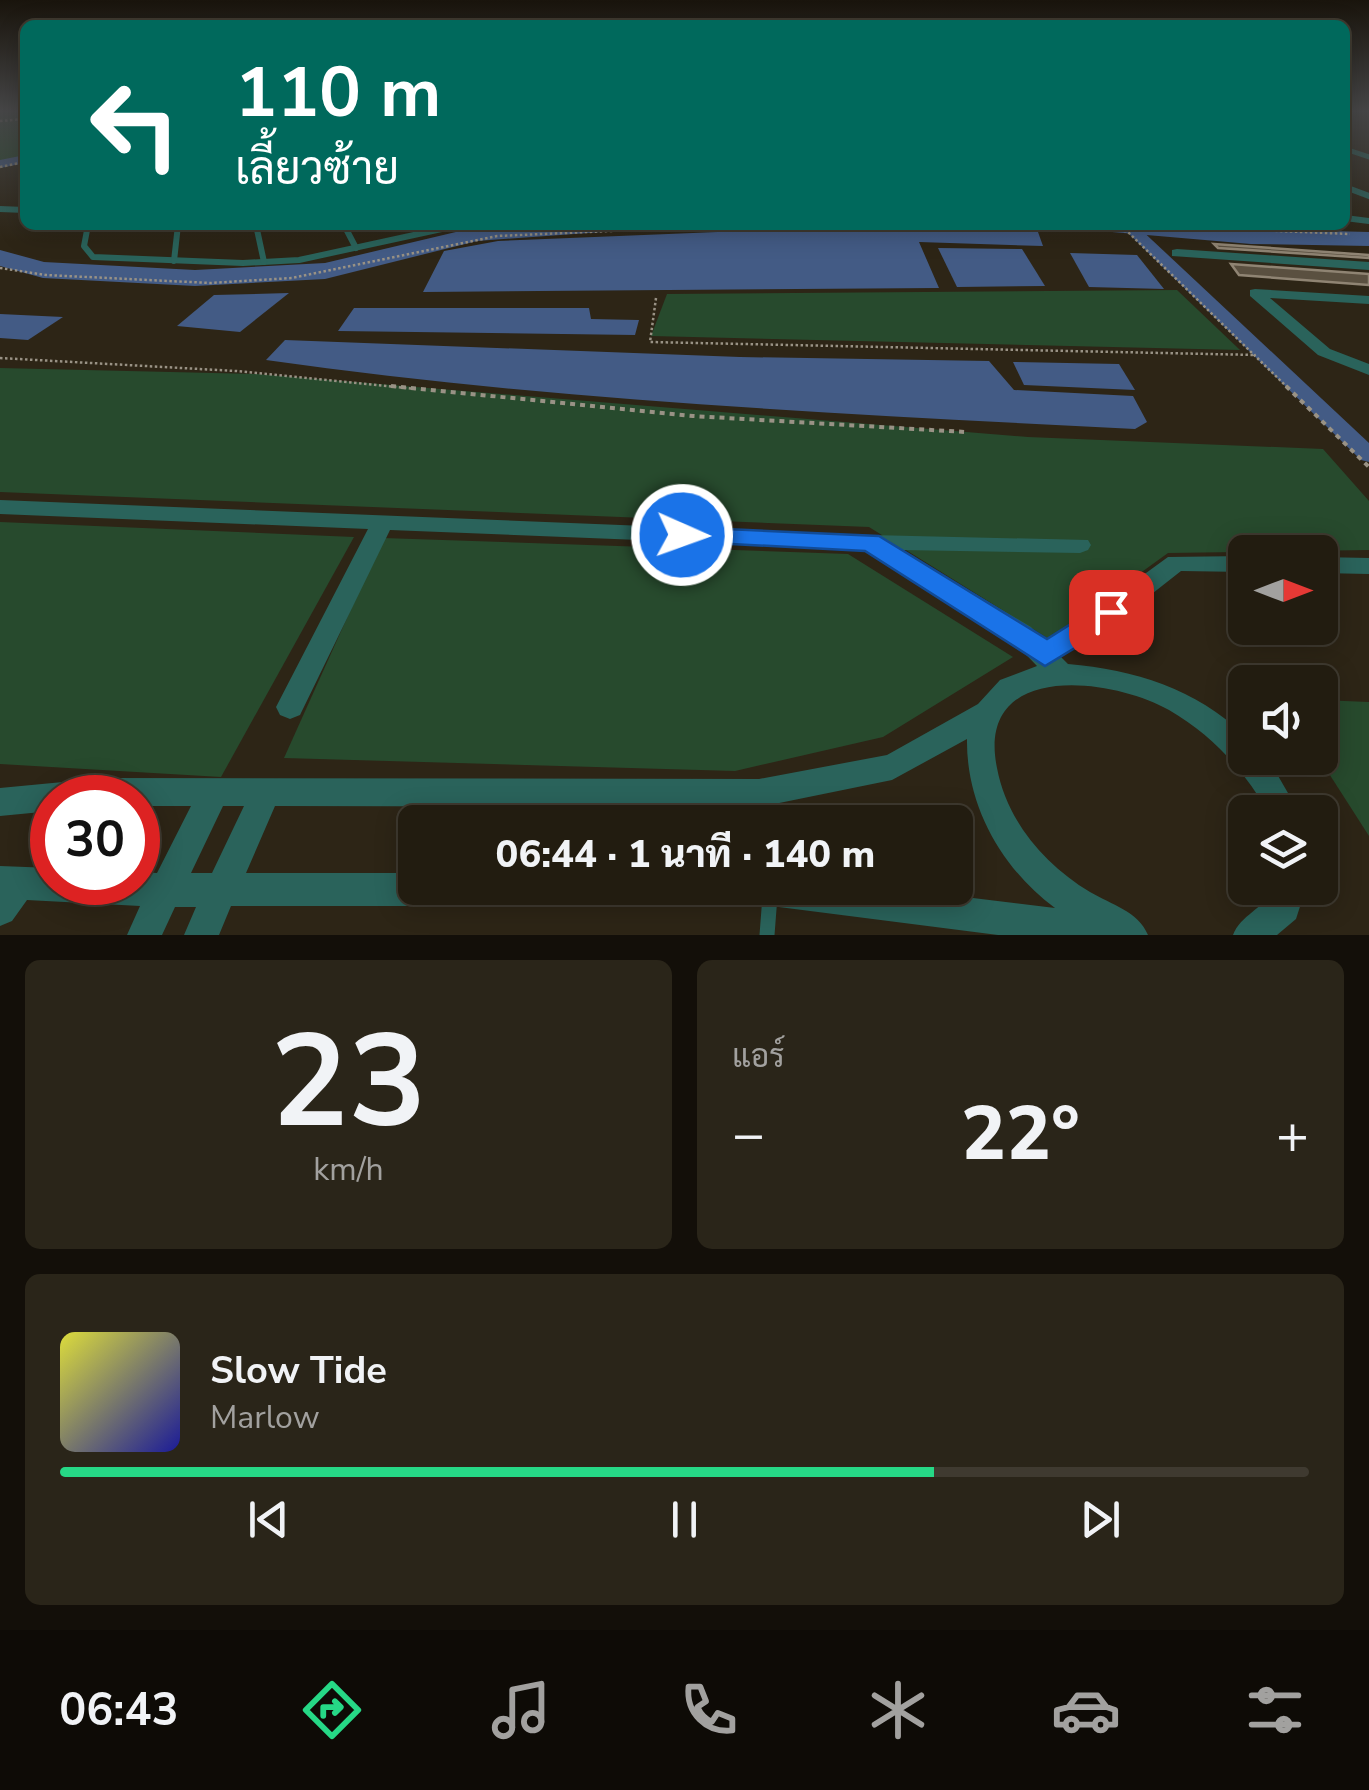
<!DOCTYPE html>
<html lang="th">
<head>
<meta charset="utf-8">
<style>
  :root { --surface:#221c10; --page:#2a2519; --text:#f1f3f6; --muted:#a2a19f; --line:#3f3a30; --accent:#26d886 }
  body { margin:0; font-family:"Nunito Sans",Sarabun,sans-serif; background:var(--page); color:var(--text); height:100vh; display:flex; flex-direction:column; font-size:38px; white-space:nowrap }
  * { box-sizing:border-box; margin:0 }
  p { font-size:32px; color:var(--muted) }
  .icon { flex:none; width:55px; height:55px; fill:none; stroke:currentColor; stroke-width:2; stroke-linecap:round; stroke-linejoin:round }
  .map { position:relative; height:935px; overflow:hidden }
  .details { display:flex; flex-direction:column; gap:25px; padding:25px; background:#130f09; flex:1 }
  .details>* { flex:none }
  .hud { position:absolute; left:20px; top:20px; width:1330px; height:210px; border-radius:15px; box-shadow:0 5px 25px #0003,0 0 0 2px var(--line); background:#00695c; color:#fff; overflow:hidden }
  .needle { width:65px; rotate:90deg }
  .buttons { position:absolute; left:1228px; top:535px; display:grid; gap:20px }
  .buttons a { display:grid; place-items:center; width:110px; height:110px; border-radius:15px; background:var(--surface); box-shadow:0 5px 25px #0003,0 0 0 2px var(--line); font-size:50px }
  .speed { position:absolute; left:30px; top:775px; display:flex; gap:20px; font-size:50px; font-weight:700; text-align:center }
  .speed>* { display:grid; place-content:center; width:130px; height:130px; border-radius:50%; background:var(--surface); box-shadow:0 5px 25px #0003,0 0 0 2px var(--line); line-height:1 }
  .speed .limit { border:15px solid #d22; background:#fff; color:#111 }
  .pin { position:absolute; display:grid; place-items:center; width:85px; height:85px; color:#fff; margin:-42px; border-radius:20px; box-shadow:0 5px 15px #0006 }
  .me { position:absolute; width:110px; margin:-55px; rotate:92deg; stroke-linejoin:round; filter:drop-shadow(0 0 8px #0008) }
  .turn { display:flex; align-items:center; gap:35px; height:210px; padding:0 50px; font-size:45px }
  .turn .icon { width:130px; height:130px; stroke-width:2.5 }
  .turn b { display:block; font-size:70px; line-height:85px }
  .big { font-size:75px; font-weight:800; line-height:1.1 }
  .details .card { flex:1; display:flex; flex-direction:column; justify-content:center; gap:15px; min-width:0; padding:0 35px; border-radius:15px; background:var(--page) }
  .details .dial { align-items:center; gap:0 }
  .dial b { font-size:130px; line-height:1 }
  .song { display:flex; align-items:center; gap:30px }
  .cover { width:120px; height:120px; border-radius:15px; background:linear-gradient(135deg,hsl(60 70% 55%),hsl(240 70% 35%)) }
  .played { height:10px; border-radius:5px; background:linear-gradient(90deg,var(--accent) 70%,var(--line) 70%) }
  .keys { display:flex; justify-content:space-around; direction:ltr }
  .heat { display:flex; justify-content:space-between; align-items:center; font-size:55px; direction:ltr }
  .details .tiles { flex:1; display:grid; gap:25px; grid-template-columns:1fr 1fr }
  .card:last-child { grid-column:span 2 }
  .trip { position:absolute; left:398px; top:805px; width:575px; height:100px; border-radius:15px; background:var(--surface); box-shadow:0 5px 25px #0003,0 0 0 2px var(--line); font-weight:800; line-height:100px; text-align:center }
  .menu { display:flex; height:160px; justify-content:space-around; align-items:center; background:#0e0b06; color:var(--muted) }
  .menu .icon { width:70px; height:70px }
  .menu .active { color:var(--accent) }
  .menu b { font-size:45px; color:var(--text) }
  .map>svg:first-child { display:block }
  .green { fill:#274a2d }
  .water { fill:#435b85 }
  .lines { fill:none; stroke-linecap:round; stroke-linejoin:round }
  .canal { fill:#435b85; fill-rule:evenodd }
  .river { fill:#435b85; fill-rule:evenodd }
  .building { fill:#5a5040; stroke:#8f8473; stroke-width:2.5 }
  .path-far1 { stroke:#999285; stroke-width:2.5; stroke-dasharray:2.5 2.5; stroke-linecap:butt }
  .path { stroke:#999285; stroke-width:4; stroke-dasharray:5 5; stroke-linecap:butt }
  .lane-far2 { stroke:#2a635b; stroke-width:5 }
  .lane-far1 { stroke:#2a635b; stroke-width:6 }
  .lane { stroke:#2a635b; stroke-width:15 }
  .street { fill:#2a635b; fill-rule:evenodd }
  .route { fill:#1a73e8; stroke:#114b97; stroke-width:2.5 }
</style>
</head>
<body>
<div class="map">
<svg width="1369" height="935" viewBox="0 0 1369 935">
  <rect width="100%" height="100%" fill="#2d2516"/>
  <g class="green">
    <polygon points="0,110 25,110 25,157 0,162"/>
    <polygon points="1177,290 1240,350 651,336 667,294"/>
    <polygon points="0,368 257,374 1028,437 1323,449 1369,501 1369,550 1168,553 1049,639 869,527 0,492"/>
    <polygon points="0,522 354,537 221,777 0,764"/>
    <polygon points="383,538 848,554 1013,657 883,737 735,771 284,758"/>
    <polygon points="1320,700 1369,702 1369,836 1319,758"/>
  </g>
  <g class="water">
    <polygon points="742,231 1038,232 1043,246 919,242 939,288 423,292 444,251 498,241"/>
    <polygon points="938,248 1022,249 1045,286 957,287"/>
    <polygon points="1070,253 1137,255 1164,289 1089,287"/>
    <polygon points="289,293 240,332 177,326 214,295"/>
    <polygon points="354,308 589,308 591,319 639,320 635,335 338,331"/>
    <polygon points="0,314 63,317 28,340 0,338"/>
    <path d="M285,340L740,357L989,361L1014,390L1133,396L1147,422L1135,429C845,414 554,401 266,360Z"/>
    <polygon points="1013,362 1119,364 1135,390 1024,385"/>
  </g>
  <g class="lines">
    <g class="canal">
      <polygon points="25,155 25,163 0,168 0,160"/>
      <polygon points="1124,225 1136,225 1369,443 1369,462 1361,460 1125,230"/>
    </g>
    <g class="river">
      <polygon points="614,225 602,232 477,241 325,279 195,286 43,278 0,266 0,250 44,262 195,270 325,263 477,227"/>
      <polygon points="1100,225 1369,232 1369,246 1251,244 1112,232"/>
    </g>
  </g>
  <g class="building">
    <polygon points="1214,244 1369,255 1369,258 1218,248"/>
    <polygon points="1231,264 1369,274 1369,285 1239,275"/>
  </g>
  <g class="lines">
    <g class="path-far1">
      <polyline points="0,121 25,119"/>
      <polyline points="0,167 25,162"/>
      <polyline points="924,225 1127,231 1289,389"/>
      <polyline points="1135,225 1350,234"/>
      <polyline points="0,268 46,275 210,283 292,278 497,236 745,225"/>
      <polyline points="656,298 650,342 1256,355"/>
      <polyline points="0,358 236,371 416,389"/>
    </g>
    <g class="path">
      <polyline points="391,386 693,416 966,432"/>
      <polyline points="1286,386 1369,467"/>
    </g>
    <polyline class="lane-far2" points="1345,149 1369,157"/>
    <g class="lane-far1">
      <polyline points="1345,187 1369,196"/>
      <polyline points="0,209 25,210"/>
      <polyline points="1345,218 1369,221"/>
      <polyline points="88,225 84,246 93,257 243,263 299,260 460,225"/>
      <polyline points="256,225 264,262"/>
      <polyline points="344,225 356,248"/>
      <polyline points="174,261 178,225"/>
    </g>
    <polyline class="lane" points="767,935 770,896"/>
    <g class="street">
      <polygon points="1177,249 1369,262 1369,270 1172,256 1172,250"/>
      <polygon points="1255,289 1369,296 1369,304 1270,298 1330,349 1369,364 1369,375 1318,355 1250,296 1250,290"/>
      <path d="M0,500L871,535L1088,540L1091,545L1088,550L1080,553L901,550L1031,627L1045,641L1102,605L1168,557L1245,556V572L1181,571L1120,619L1061,657L1068,664C1135,670 1195,688 1245,736V758H1266L1270,762L1299,812H1268C1244,770 1212,735 1169,710C1110,677 975,661 997,768C1007,821 1044,864 1090,892C1112,905 1138,911 1148,935H998L771,906H231L219,935H184L196,907H175L162,935H127L140,906L27,900L12,921L0,926V866L52,868V882H138V872L157,873L191,806H138V798H52V811L0,816V788L105,778L759,779L887,755L978,704L1000,680L1037,666L1013,641L865,549L390,530L300,715L290,719L280,715L276,707L368,529L0,514ZM967,739C966,806 1002,869 1055,908L891,888H415V873H246L275,806L759,807L892,780ZM223,806H244L212,873H191Z"/>
      <polygon points="1320,557 1369,558 1369,574 1320,573"/>
      <path d="M1273,888H1306L1296,919L1277,935H1233C1241,914 1266,908 1273,888Z"/>
    </g>
  </g>
  <linearGradient id="sky" x2="0" y2="1"><stop stop-color="#19140c"/><stop offset="0.46" stop-color="#464647"/><stop offset="1" stop-color="#464647" stop-opacity="0"/></linearGradient>
  <rect width="1369" height="241" fill="url(#sky)"/>
  <polygon class="route" points="682,527 879,536 1047,639 1101,605 1111,602 1121,605 1125,612 1121,620 1045,666 865,551 674,541 670,535"/>
</svg>
<div class="buttons">
<a><svg class="needle" viewBox="-14 -14 28 28"><path d="M0-13l5 13h-10z" fill="#e53935"/><path d="M0 13l5-13h-10z" fill="#a2a19f"/></svg></a>
<a><svg class="icon" aria-label="sound" viewBox="0 0 24 24"><path d="M4 9h4l5-4v14l-5-4H4zM17 9q2 3 0 6"/></svg></a>
<a><svg class="icon" aria-label="layers" viewBox="0 0 24 24"><path d="M12 4l9 5-9 5-9-5zM3 14l9 5 9-5"/></svg></a>
</div>
<div class="speed"><div class="limit">30</div></div>
<div class="pin" style="left:1111px;top:612px;background:#d93025"><svg class="icon" aria-label="arrive" viewBox="0 0 24 24"><path d="M6 21V4h12l-3 4 3 4H6"/></svg></div>
<svg class="me" style="left:682px;top:535px" viewBox="-20 -20 40 40"><circle r="17" fill="#1a73e8" stroke="#fff" stroke-width="3"/><path d="M0-11L8 9 0 5-8 9z" fill="#fff"/></svg>
<div class="trip">06:44 · 1 นาที · 140 m</div>
<div class="hud">
<div class="turn"><svg class="icon" aria-label="left" viewBox="0 0 24 24"><path d="M17 20v-9H6M10 6l-5 5 5 5"/></svg><div><b>110 m</b>เลี้ยวซ้าย</div></div>
</div>
</div>
<section class="details">
<div class="tiles">
<div class="card dial"><b>23</b><p>km/h</p></div>
<div class="card"><p>แอร์</p>
<div class="heat"><a>−</a><b class="big">22°</b><a>+</a></div>
</div>
<div class="card">
<div class="song"><i class="cover"></i><div><b>Slow Tide</b><p>Marlow</p></div></div>
<div class="played"></div>
<div class="keys"><svg class="icon" aria-label="previous" viewBox="0 0 24 24"><path d="M18 5L8 12l10 7zM5 5v14"/></svg><svg class="icon" aria-label="pause" viewBox="0 0 24 24"><path d="M8 5v14M16 5v14"/></svg><svg class="icon" aria-label="next" viewBox="0 0 24 24"><path d="M6 5l10 7-10 7zM19 5v14"/></svg></div>
</div>
</div>
</section>
<nav class="menu">
<b>06:43</b>
<svg class="icon active" aria-label="directions" viewBox="0 0 24 24"><path d="M12 3l9 9-9 9-9-9zM9 14v-3h6M13 9l2 2-2 2"/></svg>
<svg class="icon" aria-label="music" viewBox="0 0 24 24"><path d="M9 18V5l10-2v13"/><circle cx="6" cy="18" r="3"/><circle cx="16" cy="16" r="3"/></svg>
<svg class="icon" aria-label="phone" viewBox="0 0 24 24"><path d="M5 4h4l2 5-3 2q2 4 5 5l2-3 5 2v4C11 20 4 13 5 4z"/></svg>
<svg class="icon" aria-label="climate" viewBox="0 0 24 24"><path d="M12 3v18M4 7l16 10M4 17L20 7"/></svg>
<svg class="icon" aria-label="car" viewBox="0 0 24 24"><path d="M5 17H2v-5l4-1 3-4h7l3 4 3 1v5h-3M9 17h6M6 11h13"/><circle cx="7" cy="17" r="2"/><circle cx="17" cy="17" r="2"/></svg>
<svg class="icon" aria-label="filters" viewBox="0 0 24 24"><path d="M4 7h16M4 17h16"/><circle cx="9" cy="7" r="2"/><circle cx="15" cy="17" r="2"/></svg>
</nav>
</body>
</html>
